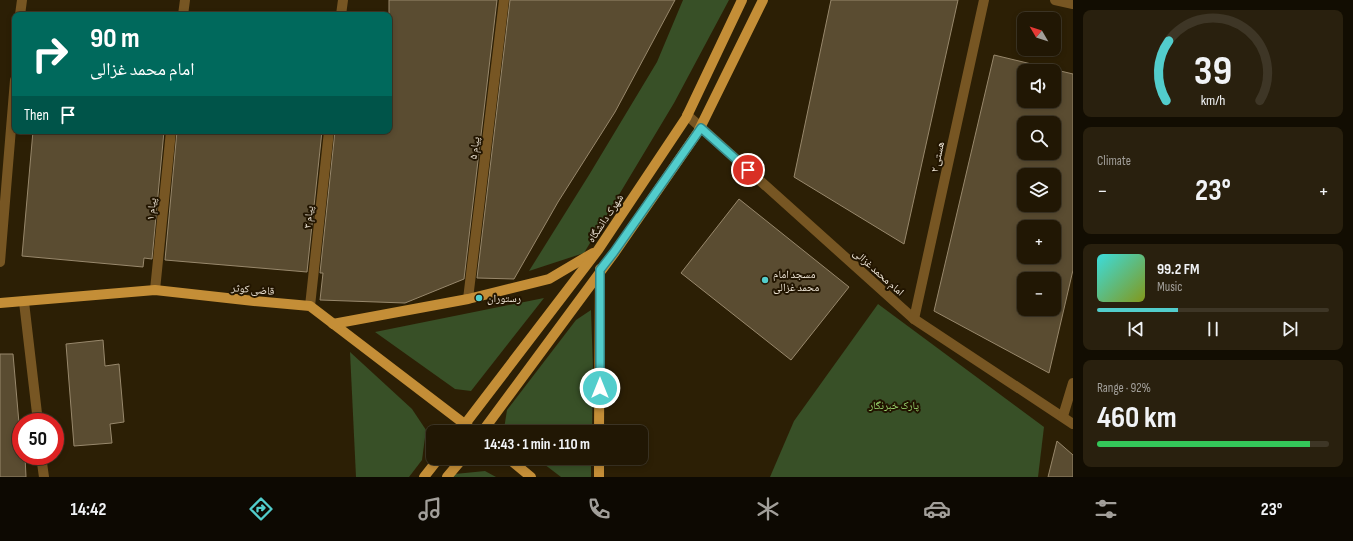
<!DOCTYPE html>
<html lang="en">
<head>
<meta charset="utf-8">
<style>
  :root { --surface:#211704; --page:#29200e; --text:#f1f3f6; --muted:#a29f9a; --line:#3e3626; --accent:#52cdcc }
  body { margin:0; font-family:"Sofia Sans Condensed","Noto Naskh Arabic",sans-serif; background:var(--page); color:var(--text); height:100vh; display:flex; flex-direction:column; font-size:15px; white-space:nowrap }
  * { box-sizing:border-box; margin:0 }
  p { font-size:13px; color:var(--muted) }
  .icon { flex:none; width:22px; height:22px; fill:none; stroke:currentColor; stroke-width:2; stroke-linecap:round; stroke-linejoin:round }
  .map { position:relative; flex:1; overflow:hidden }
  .details { display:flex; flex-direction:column; gap:10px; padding:10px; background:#120d02; width:280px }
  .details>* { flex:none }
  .hud { position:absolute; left:12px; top:12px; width:380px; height:122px; border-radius:8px; box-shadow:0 2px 6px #0003,0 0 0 1px var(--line); background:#00695c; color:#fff; overflow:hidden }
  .needle { width:26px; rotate:309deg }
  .fabs { position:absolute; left:1017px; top:12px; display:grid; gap:8px }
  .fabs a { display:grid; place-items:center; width:44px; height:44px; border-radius:8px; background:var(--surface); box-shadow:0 2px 6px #0003,0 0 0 1px var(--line); font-size:20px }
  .speed { position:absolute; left:12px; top:413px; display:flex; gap:8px; font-size:20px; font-weight:700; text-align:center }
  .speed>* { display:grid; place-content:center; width:52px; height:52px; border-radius:50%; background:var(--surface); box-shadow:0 2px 6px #0003,0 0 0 1px var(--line); line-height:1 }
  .speed .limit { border:6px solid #d22; background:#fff; color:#111 }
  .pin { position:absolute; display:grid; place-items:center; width:34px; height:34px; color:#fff; margin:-17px; border:2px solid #fff; border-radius:50%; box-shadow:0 1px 4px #0007 }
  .me { position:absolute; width:44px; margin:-22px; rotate:0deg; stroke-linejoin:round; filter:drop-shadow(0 0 3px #0008) }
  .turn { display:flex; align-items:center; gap:14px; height:84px; padding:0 12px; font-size:18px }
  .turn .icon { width:52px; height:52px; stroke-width:2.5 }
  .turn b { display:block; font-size:28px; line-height:34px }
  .then { display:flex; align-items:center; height:38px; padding:0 12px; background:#0003; gap:8px; font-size:15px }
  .big { font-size:30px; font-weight:700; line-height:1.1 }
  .details .widget { flex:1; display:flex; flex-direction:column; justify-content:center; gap:6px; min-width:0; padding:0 14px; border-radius:8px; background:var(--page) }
  .details .dial { align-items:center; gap:0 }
  .dial svg { height:104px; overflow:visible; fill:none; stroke:var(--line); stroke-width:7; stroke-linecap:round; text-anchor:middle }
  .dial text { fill:var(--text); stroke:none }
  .song { display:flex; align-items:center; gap:12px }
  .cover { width:48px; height:48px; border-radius:6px; background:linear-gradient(135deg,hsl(180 70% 55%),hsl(70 70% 35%)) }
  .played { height:4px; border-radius:2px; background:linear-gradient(90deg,var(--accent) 35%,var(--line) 35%) }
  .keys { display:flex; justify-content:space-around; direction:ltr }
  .heat { display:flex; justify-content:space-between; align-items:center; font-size:22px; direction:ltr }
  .charge { height:6px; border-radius:3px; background:linear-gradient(90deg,#34c759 92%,var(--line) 0) }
  .trip { position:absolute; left:426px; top:425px; width:222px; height:40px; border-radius:8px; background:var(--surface); box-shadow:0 2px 6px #0003,0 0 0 1px var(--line); font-weight:700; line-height:40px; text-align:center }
  .dock { display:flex; height:64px; justify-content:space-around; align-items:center; background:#0d0902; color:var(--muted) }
  .dock .icon { width:28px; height:28px }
  .dock .selected { color:var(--accent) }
  .dock b { font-size:18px; color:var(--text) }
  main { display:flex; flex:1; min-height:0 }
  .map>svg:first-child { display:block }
  .green { fill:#385027 }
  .building { fill:#5a4c31; stroke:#98886c; fill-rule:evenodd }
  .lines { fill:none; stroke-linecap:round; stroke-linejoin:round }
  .minor { stroke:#775623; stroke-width:10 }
  .major { stroke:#c48e37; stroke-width:10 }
  .route-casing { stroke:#358585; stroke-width:10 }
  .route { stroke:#52cdcc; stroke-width:7 }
  .poi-dot { fill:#52cdcc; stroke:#221500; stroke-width:1.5 }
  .labels { text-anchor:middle; stroke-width:4; stroke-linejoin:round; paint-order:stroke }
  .street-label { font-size:11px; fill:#ece3d4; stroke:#221500 }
  .poi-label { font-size:11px; fill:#ece3d4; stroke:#221500; text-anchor:start }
  .park-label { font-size:11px; fill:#9bd66f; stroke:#221500 }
</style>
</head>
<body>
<main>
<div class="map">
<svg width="1073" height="477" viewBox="0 0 1073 477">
  <rect width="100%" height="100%" fill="#2c1f05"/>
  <g class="green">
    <polygon points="683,0 729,0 674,103 584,253 529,271 589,175 657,62"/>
    <polygon points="544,298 471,391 455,389 375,332"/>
    <polygon points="878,304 1044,427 1038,477 770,477 794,421"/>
    <polygon points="591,310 593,369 592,432 507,432 504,429 507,410 576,320"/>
    <polygon points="350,352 412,409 426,430 422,460 409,477 356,477"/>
    <polygon points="536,458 591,458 591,477 561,477"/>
    <polygon points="485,471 496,477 453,477 455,474"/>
  </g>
  <g class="building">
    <polygon points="389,0 497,0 464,279 405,303 320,300 323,273 320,273 335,131 389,131"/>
    <polygon points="510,0 675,0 615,112 558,202 514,279 477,278"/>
    <polygon points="831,0 958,0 904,244 794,177"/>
    <path d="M994,55L1073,74V270L1049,373L934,311ZM1024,71H1054V101H1024ZM1024,123H1054V153H1024ZM1024,175H1054V205H1024ZM1024,227H1054V257H1024ZM1024,279H1054V309H1024Z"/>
    <polygon points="33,131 164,131 152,259 144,258 143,267 22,256"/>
    <polygon points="177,131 322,131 307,272 165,260"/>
    <polygon points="739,199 849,287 791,360 681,273"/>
    <polygon points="103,340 105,366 119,364 124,422 110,424 112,443 74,446 66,344"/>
    <polygon points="0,354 13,354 20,435 21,435 21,456 25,456 26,477 0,477"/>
    <polygon points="1057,441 1073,455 1073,477 1048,477"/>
  </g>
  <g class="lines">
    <g class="minor">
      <polyline points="1055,0 1073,4"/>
      <polyline points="20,15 22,0"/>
      <polyline points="183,15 185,0"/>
      <polyline points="341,15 343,0"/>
      <polyline points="687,115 914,319 1073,424"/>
      <polyline points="0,262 15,80"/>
      <polyline points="155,290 171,131"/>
      <polyline points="468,299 504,0"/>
      <polyline points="24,302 38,422"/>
      <polyline points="310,306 329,131"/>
      <polyline points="914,319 984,0"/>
      <polyline points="1063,416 1073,383"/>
      <polyline points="41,456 44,477"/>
    </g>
    <g class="major">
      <polyline points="0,303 155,290 254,301 310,306 475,432"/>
      <polyline points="333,324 468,299 549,279 593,253"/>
      <polyline points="459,432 598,250 686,118 742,0"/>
      <polyline points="482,432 615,252 698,132 763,0"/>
      <polyline points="599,432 600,269"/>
      <polyline points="508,458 531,477"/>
      <polyline points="424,477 439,458"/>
      <polyline points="447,477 463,458"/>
      <polyline points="599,477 599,458"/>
    </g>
  </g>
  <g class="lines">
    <defs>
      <polyline id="route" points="600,388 600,270 614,252 701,128 748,170"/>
    </defs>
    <use href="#route" class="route-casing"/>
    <use href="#route" class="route"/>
  </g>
  <g class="poi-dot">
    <circle cx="765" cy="280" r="4"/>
    <circle cx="479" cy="298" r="4"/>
  </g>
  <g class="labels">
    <g class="street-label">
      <text transform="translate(474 148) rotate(-83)" y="4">پیام ۵</text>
      <text transform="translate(937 157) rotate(-78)" y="4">هستی ۲</text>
      <text transform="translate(151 209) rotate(-84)" y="4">پیام ۱</text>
      <text transform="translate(308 217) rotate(-84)" y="4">پیام ۳</text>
      <text transform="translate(605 218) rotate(-56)" y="4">شهرک دانشگاه</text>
      <text transform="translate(879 272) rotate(42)" y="4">امام محمد غزالی</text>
      <text transform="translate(253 289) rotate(5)" y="4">قاضی کوثر</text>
    </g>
    <g class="poi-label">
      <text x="773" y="278">مسجد امام<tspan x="773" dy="13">محمد غزالی</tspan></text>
      <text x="487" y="302">رستوران</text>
    </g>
    <g class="park-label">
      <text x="894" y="409">پارک خبرنگار</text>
    </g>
  </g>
</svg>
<div class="fabs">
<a><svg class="needle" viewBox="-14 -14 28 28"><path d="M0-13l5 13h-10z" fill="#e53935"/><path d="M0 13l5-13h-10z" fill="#a29f9a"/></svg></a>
<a><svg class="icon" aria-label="sound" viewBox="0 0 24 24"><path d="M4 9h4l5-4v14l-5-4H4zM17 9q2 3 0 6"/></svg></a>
<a><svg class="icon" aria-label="search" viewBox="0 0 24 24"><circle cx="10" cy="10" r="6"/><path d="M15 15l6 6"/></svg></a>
<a><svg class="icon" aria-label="layers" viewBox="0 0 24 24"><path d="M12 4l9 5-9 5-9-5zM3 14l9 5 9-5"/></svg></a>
<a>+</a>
<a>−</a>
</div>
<div class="speed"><div class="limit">50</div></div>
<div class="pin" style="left:748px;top:170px;background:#d93025"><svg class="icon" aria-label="arrive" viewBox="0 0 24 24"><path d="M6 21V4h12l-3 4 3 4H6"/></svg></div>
<svg class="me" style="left:600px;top:388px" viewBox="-20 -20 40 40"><circle r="17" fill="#52cdcc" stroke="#fff" stroke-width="3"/><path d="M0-11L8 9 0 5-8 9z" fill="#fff"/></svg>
<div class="trip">14:43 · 1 min · 110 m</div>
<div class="hud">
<div class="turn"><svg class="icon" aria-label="right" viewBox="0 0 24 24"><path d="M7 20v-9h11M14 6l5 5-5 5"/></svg><div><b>90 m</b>امام محمد غزالی</div></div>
<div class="then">Then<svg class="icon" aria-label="arrive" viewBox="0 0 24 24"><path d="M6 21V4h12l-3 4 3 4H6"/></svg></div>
</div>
</div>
<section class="details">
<div class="widget dial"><svg viewBox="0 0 100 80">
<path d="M14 69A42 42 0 1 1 86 69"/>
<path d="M14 69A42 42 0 0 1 16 23" stroke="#52cdcc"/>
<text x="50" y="56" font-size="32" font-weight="700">39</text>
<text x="50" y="72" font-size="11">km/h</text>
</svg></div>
<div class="widget"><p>Climate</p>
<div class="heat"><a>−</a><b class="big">23°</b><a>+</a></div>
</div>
<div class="widget">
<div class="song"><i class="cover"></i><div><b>99.2 FM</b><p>Music</p></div></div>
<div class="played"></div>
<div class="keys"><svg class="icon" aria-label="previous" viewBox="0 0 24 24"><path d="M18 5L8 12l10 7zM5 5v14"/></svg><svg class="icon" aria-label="pause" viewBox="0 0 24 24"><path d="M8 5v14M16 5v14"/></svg><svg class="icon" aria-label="next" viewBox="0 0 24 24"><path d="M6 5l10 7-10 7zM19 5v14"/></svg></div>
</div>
<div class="widget"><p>Range · 92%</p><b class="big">460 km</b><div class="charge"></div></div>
</section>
</main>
<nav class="dock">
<b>14:42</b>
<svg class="icon selected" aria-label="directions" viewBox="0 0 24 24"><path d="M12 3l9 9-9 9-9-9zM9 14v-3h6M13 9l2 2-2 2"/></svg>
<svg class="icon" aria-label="music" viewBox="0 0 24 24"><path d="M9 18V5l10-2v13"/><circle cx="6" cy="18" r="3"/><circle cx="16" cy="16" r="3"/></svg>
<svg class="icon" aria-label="phone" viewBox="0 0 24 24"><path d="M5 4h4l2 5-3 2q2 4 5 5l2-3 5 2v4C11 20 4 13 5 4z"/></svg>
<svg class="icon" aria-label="climate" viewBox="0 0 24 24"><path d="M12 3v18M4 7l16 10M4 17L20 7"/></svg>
<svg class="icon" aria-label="car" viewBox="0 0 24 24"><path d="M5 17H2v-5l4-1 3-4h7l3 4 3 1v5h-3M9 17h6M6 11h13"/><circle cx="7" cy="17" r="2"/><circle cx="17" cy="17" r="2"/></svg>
<svg class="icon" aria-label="filters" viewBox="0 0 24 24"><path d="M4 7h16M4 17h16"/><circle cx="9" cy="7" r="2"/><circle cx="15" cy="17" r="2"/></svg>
<b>23°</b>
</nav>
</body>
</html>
